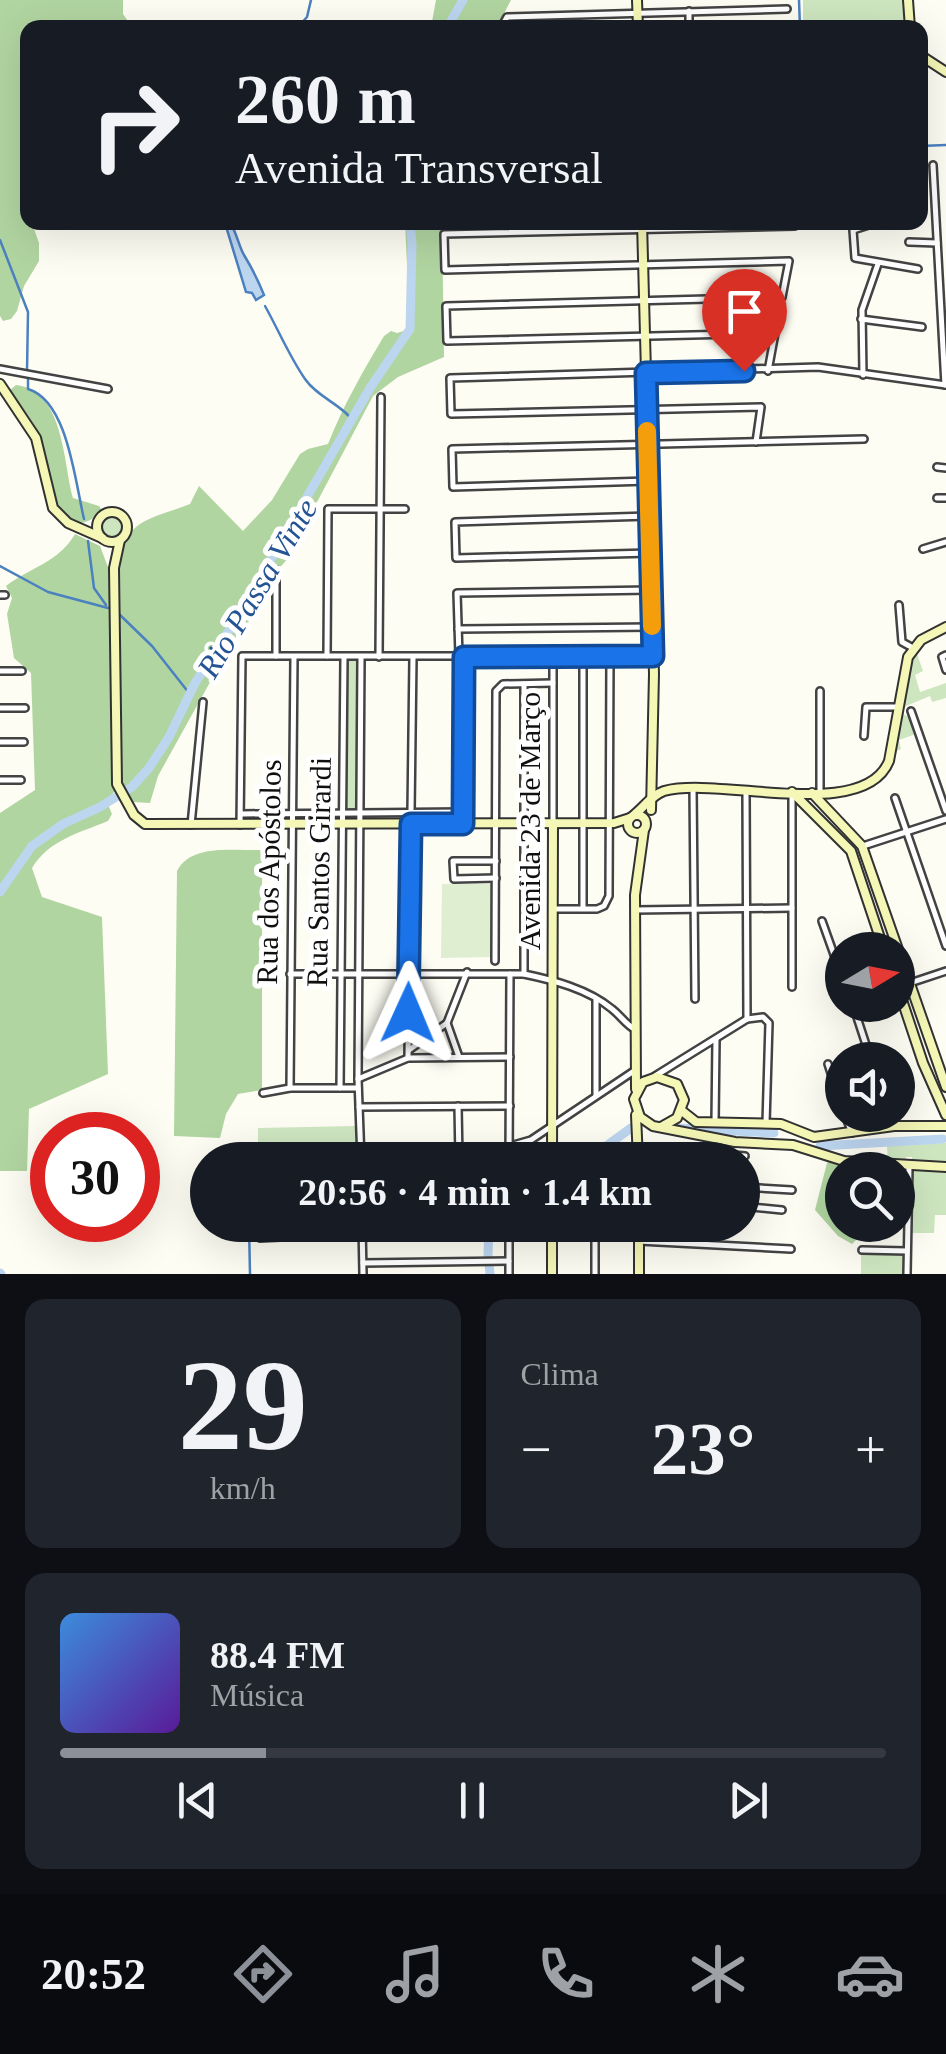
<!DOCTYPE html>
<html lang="pt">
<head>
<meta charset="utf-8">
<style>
  :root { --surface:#171b24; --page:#20242c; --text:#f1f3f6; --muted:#9ea1a6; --line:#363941; --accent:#8c9099 }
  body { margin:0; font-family:Georgia,serif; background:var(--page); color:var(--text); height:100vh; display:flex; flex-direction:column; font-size:38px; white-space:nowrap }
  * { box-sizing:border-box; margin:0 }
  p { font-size:32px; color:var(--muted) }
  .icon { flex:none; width:55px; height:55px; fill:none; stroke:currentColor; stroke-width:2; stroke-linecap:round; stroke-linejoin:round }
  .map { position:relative; height:1274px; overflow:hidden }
  .panel { display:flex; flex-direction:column; gap:25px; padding:25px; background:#0d0f14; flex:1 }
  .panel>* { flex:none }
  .hud { position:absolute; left:20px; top:20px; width:908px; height:210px; border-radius:20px; box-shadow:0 10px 40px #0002; background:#171b24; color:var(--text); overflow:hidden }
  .needle { width:65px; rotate:80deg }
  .controls { position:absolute; left:825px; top:932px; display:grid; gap:20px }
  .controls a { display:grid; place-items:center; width:90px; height:90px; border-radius:50%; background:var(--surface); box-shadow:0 10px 40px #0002; font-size:50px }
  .speed { position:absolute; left:30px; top:1112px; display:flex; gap:20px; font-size:50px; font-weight:700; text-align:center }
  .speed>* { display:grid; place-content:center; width:130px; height:130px; border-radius:50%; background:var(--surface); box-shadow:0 10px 40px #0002; line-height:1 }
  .speed .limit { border:15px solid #d22; background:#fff; color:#111 }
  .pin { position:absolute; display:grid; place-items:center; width:85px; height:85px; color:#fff; margin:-102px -42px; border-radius:50% 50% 50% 0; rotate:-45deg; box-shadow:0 0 10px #0007 }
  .pin .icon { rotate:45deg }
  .me { position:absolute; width:110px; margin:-55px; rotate:1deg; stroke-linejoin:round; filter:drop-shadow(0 0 8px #0008) }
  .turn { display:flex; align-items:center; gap:35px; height:210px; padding:0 50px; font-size:45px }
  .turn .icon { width:130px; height:130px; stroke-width:2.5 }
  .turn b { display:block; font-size:70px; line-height:85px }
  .big { font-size:75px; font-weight:700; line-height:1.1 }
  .panel .tile { flex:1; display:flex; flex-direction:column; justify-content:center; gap:15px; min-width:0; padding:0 35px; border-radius:20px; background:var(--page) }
  .panel .dial { align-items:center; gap:0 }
  .dial b { font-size:130px; line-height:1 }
  .song { display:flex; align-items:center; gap:30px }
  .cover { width:120px; height:120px; border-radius:15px; background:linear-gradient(135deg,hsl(210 70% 55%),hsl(270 70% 35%)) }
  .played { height:10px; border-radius:5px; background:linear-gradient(90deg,var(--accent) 25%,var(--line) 25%) }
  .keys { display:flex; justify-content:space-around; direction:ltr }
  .heat { display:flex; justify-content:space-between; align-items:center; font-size:55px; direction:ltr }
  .panel .tiles { flex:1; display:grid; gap:25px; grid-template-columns:1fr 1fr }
  .tile:last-child { grid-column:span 2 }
  .trip { position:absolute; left:190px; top:1142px; width:570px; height:100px; border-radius:50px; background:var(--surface); box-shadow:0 10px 40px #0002; font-weight:700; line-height:100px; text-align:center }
  .tab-bar { display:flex; height:160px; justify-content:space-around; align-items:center; background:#090b0e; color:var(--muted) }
  .tab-bar .icon { width:70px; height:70px }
  .tab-bar .on { color:var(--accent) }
  .tab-bar b { font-size:45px; color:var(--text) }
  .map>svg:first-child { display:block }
  .green { fill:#cee6c0 }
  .forest { fill:#b1d5a1 }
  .pitch { fill:#dfeed1 }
  .water { fill:#bdd6f0; stroke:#4c81c0; stroke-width:2.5 }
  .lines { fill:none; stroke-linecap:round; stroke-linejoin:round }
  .stream { stroke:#4c81c0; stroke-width:2.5 }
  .river { stroke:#bdd6f0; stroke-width:9 }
  .street-casing { stroke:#434343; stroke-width:10 }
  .secondary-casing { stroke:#323232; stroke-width:12 }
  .street { stroke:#fff; stroke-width:5 }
  .secondary { stroke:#f5f7b6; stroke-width:8 }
  .route-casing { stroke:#114b97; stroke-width:25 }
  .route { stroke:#1a73e8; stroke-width:18 }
  .slow { stroke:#f59e0b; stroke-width:18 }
  .labels { text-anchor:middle; stroke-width:10; stroke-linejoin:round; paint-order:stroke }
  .street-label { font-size:30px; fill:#101010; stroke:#fff }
  .water-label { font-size:32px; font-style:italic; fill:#255495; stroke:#fff }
</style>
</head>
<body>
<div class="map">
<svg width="946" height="1274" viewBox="0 0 946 1274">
  <rect width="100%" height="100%" fill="#fefdf4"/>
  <g class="green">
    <polygon points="803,0 906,0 908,27 803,27"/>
    <circle cx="112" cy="527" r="13"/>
    <polygon points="915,648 923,671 915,675 920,692 946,683 946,698 932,702 930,696 904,707 903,714 911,718 916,734 899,740 901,749 894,752 904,670"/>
    <polygon points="346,660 359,660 357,810 345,809"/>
    <polygon points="356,1126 356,1160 258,1160 258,1128"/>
    <polygon points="946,1143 946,1164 912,1163 912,1157 906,1157 905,1218 898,1217 898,1170 888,1170 887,1146"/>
    <polygon points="913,1169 946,1170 946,1215 935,1215 934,1233 912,1233"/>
    <polygon points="861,1252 903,1254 903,1274 861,1274"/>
  </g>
  <g class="forest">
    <polygon points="0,0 123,0 123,14 132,27 28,28 28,222 32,223 39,243 39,261 24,286 17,311 11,319 3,321 0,316"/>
    <polygon points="436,0 511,0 497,27 431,27"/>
    <path d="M405,223H442L444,357L398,377L373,396L316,504L297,548L276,572L253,616L226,650L221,668L209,684L158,776L150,803L133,802L121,780L120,569C122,519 149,520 190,504L199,486L243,531L272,500L300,454L308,449L328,444C343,406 363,371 384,336L391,331L397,333L410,329Z"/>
    <path d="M16,385C64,390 63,462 73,498L99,506L101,509C95,518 87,525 75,522C40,511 51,456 37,430C30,416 19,404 10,390Z"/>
    <path d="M75,534L100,546L109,570L114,792L107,802L112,814L108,821C79,833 49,840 32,868L42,897L102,917L108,1074L29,1109L27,1171H0V813L35,790L31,673L14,658L7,614L12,598L6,586C31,567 59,562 75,534Z"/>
    <path d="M262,850V1090L238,1094L226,1114L220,1138L174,1136L177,871C191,843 234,851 262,850Z"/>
    <polygon points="867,1156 883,1161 884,1170 842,1170 842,1225 857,1225 857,1239 852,1244 838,1236 815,1210 827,1163 834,1158"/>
  </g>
  <polygon class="pitch" points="442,884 492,884 492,957 441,958"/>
  <path class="water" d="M225,223H230C237,233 238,244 244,255C252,268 258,280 264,295L256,300L252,293L246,292Z"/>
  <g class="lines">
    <g class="stream">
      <polyline points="799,0 800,28"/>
      <polyline points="297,28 307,17 311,0"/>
      <polyline points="920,146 946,145"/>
      <polyline points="0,240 28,312 27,371"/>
      <path d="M265,306C278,329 289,356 305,379C317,397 344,406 353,421"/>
      <path d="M28,379V389C68,401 75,482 84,519"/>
      <polyline points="88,541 94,588 106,605"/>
      <polyline points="0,566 48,592 108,608"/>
      <polyline points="119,614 152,646 189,693"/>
      <polyline points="243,1151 250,1160"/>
      <polyline points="249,1225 250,1274"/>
    </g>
    <g class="river">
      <polyline points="447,28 463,0"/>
      <polyline points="0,892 32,846 63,824 100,807 132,787 149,768 169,737 195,683 237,618 370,388 410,329 412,245 410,222"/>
      <polyline points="677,1128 774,1133"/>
      <polyline points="820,1146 943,1139"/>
      <polyline points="587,1160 631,1128"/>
      <polyline points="488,1255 489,1225"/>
      <polyline points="489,1264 490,1274"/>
      <polyline points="0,1273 1,1274"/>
    </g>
    <defs>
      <g id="street">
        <polyline points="689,11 689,28"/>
        <polyline points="501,28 507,17 787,9"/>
        <polyline points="933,165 945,385"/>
        <polyline points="878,222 853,230 855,258 918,269"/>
        <polyline points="909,242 937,243"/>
        <polyline points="861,319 922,327"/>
        <polyline points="0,369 108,389"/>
        <polyline points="768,371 775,333 447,341 446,306 782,297 789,261 445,270 444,234 795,226 795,222"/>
        <polyline points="863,375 862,310 878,264"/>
        <polyline points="756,442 761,407 451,414 450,378 818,367 946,385"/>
        <polyline points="937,467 946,468"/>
        <polyline points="648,481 453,487 452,449 864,439"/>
        <polyline points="937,498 946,498"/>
        <polyline points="649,516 455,522 456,558 650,553"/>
        <polyline points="923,549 946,542"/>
        <polyline points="0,595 5,595"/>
        <polyline points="899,605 902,642 913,648"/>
        <polyline points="458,629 652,627"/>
        <polyline points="946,655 942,657 946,670"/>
        <polyline points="276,656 276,570"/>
        <polyline points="327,656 328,509 405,509"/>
        <polyline points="459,656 457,593 651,590"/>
        <polyline points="379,657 381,397"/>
        <polyline points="0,671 22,671"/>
        <polyline points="820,691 820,793"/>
        <polyline points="0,708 25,708"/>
        <polyline points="911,711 946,811"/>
        <polyline points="864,736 866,707 898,707"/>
        <polyline points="0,742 24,742"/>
        <polyline points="0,780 21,780"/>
        <polyline points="693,787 695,999"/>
        <polyline points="792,795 792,987"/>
        <polyline points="895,798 946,946"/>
        <polyline points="411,812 413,657"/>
        <polyline points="241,814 463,812"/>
        <polyline points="553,823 553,663"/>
        <polyline points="463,824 465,657"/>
        <polyline points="191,825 203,702"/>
        <polyline points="240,825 242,656 653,656"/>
        <polyline points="863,846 946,819"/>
        <polyline points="496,861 453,861 454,879 496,878"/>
        <polyline points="583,908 583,656"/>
        <polyline points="553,909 597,909 604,906 609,896 610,656"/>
        <polyline points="635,910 792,908"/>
        <polyline points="822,921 842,977"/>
        <polyline points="495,961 496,691 503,684 553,683"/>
        <path d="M290,974H524C553,980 588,989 612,1009C621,1016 626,1025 636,1030"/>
        <polyline points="524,974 524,684"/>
        <polyline points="910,983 946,971"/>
        <polyline points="853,1005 871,1060"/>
        <polyline points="747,1019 763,1017 769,1023 766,1123"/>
        <polyline points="447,1023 459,1057"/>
        <polyline points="409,1050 447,1023 467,972"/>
        <polyline points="408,1058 411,824"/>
        <polyline points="828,1064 842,1107"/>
        <polyline points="655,1076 747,1019 746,791"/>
        <polyline points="358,1079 408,1058 510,1057"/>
        <polyline points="290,1088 294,657"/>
        <polyline points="340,1088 344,657"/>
        <polyline points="263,1093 290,1088 358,1088"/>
        <polyline points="596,1095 596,999"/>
        <polyline points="458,1106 459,1160"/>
        <polyline points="359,1107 510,1106"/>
        <polyline points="845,1115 852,1133"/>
        <polyline points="715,1123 716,1039"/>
        <polyline points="510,1146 531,1140 634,1071"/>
        <polyline points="361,1160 358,1079 361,658"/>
        <polyline points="366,1160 419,1153"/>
        <polyline points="509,1160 510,974"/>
        <polyline points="713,1160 723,1154 745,1156"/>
        <polyline points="742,1187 792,1190"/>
        <polyline points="742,1206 782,1210"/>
        <polyline points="362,1225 363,1274"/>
        <polyline points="260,1238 362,1233"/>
        <polyline points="639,1241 791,1249"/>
        <polyline points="862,1250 907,1251"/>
        <polyline points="363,1263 509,1261"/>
        <polyline points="509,1274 509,1225"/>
        <polyline points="595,1274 595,1225"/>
        <polyline points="907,1274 909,1167"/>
      </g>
      <g id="secondary">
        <polyline points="637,0 638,28"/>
        <polyline points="908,0 910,28"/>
        <polyline points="920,55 946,72"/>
        <polyline points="642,222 654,674 651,810"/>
        <polyline points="0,384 36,438 53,508 68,523 102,538"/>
        <circle cx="112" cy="527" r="15"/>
        <polyline points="120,540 114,568 117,784 134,815 145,824 614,823 630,818"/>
        <polyline points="792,792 851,851 884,950"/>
        <polyline points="812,793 862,846 946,1087"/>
        <circle cx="637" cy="824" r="9"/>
        <path d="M634,815C644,807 652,795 664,791C720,776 864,823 889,761L908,657L921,640L946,627"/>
        <polyline points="898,988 923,1063 946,1115"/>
        <polyline points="636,1089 635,895 644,830"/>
        <polyline points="682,1111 696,1122 781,1124 814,1137 894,1126 946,1126"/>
        <polyline points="636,1115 638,1160"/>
        <polyline points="661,1127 677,1118 684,1100 677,1084 657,1077 643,1082 634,1099 640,1117 653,1126 735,1142 793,1145 844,1161 946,1167"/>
        <polyline points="552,1160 553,823"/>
        <polyline points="552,1274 552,1225"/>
        <polyline points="639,1274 639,1225"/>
      </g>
    </defs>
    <use href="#street" class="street-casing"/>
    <use href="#secondary" class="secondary-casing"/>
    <use href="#street" class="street"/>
    <use href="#secondary" class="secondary"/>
  </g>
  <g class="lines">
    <defs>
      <polyline id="route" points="408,1013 411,824 463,824 464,657 653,656 646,373 744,371"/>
    </defs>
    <use href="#route" class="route-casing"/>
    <use href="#route" class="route"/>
    <polyline class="slow" points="647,431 652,626"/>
  </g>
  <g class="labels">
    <g class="street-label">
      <text transform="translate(530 821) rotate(-90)" y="10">Avenida 23 de Março</text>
      <text transform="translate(269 872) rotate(-89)" y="10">Rua dos Apóstolos</text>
      <text transform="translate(319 872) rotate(-89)" y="10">Rua Santos Girardi</text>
    </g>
    <g class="water-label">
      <text transform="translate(257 588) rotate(-59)" y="11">Rio Passa Vinte</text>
    </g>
  </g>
</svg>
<div class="controls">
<a><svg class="needle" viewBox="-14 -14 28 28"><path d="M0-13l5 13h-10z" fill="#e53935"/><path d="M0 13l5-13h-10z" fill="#9ea1a6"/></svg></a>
<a><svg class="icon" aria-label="sound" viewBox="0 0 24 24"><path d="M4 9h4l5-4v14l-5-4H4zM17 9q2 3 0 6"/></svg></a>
<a><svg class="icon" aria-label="search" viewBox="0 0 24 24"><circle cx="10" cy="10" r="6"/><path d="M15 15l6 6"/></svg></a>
</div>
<div class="speed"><div class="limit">30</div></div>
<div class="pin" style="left:744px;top:371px;background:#d93025"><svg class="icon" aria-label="arrive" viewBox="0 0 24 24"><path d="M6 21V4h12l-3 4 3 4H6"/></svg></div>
<svg class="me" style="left:408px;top:1013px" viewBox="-20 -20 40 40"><path d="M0-17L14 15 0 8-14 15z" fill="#1a73e8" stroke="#fff" stroke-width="4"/></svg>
<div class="trip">20:56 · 4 min · 1.4 km</div>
<div class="hud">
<div class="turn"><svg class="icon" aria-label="right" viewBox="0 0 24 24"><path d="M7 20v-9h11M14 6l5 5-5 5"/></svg><div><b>260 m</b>Avenida Transversal</div></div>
</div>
</div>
<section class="panel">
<div class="tiles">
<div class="tile dial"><b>29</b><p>km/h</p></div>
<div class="tile"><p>Clima</p>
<div class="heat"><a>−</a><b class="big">23°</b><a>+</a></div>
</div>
<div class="tile">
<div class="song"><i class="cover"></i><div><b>88.4 FM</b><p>Música</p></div></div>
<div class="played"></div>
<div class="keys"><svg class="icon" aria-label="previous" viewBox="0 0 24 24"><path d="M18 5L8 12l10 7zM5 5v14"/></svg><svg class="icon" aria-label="pause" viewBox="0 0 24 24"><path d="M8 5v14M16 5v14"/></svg><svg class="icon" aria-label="next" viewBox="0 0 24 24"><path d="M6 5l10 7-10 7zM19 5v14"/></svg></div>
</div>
</div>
</section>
<nav class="tab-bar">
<b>20:52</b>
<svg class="icon on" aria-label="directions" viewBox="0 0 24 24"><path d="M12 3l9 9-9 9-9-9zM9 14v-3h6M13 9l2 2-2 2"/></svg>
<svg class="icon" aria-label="music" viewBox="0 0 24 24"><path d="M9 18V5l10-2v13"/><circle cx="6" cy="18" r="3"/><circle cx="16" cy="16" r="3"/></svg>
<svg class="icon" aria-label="phone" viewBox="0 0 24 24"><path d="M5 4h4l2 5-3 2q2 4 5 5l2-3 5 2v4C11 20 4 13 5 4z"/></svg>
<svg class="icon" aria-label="climate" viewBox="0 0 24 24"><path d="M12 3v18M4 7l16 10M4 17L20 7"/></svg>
<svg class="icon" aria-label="car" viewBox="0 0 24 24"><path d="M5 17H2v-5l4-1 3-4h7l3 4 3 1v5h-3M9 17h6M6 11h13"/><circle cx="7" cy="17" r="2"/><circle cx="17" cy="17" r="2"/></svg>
</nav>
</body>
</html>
